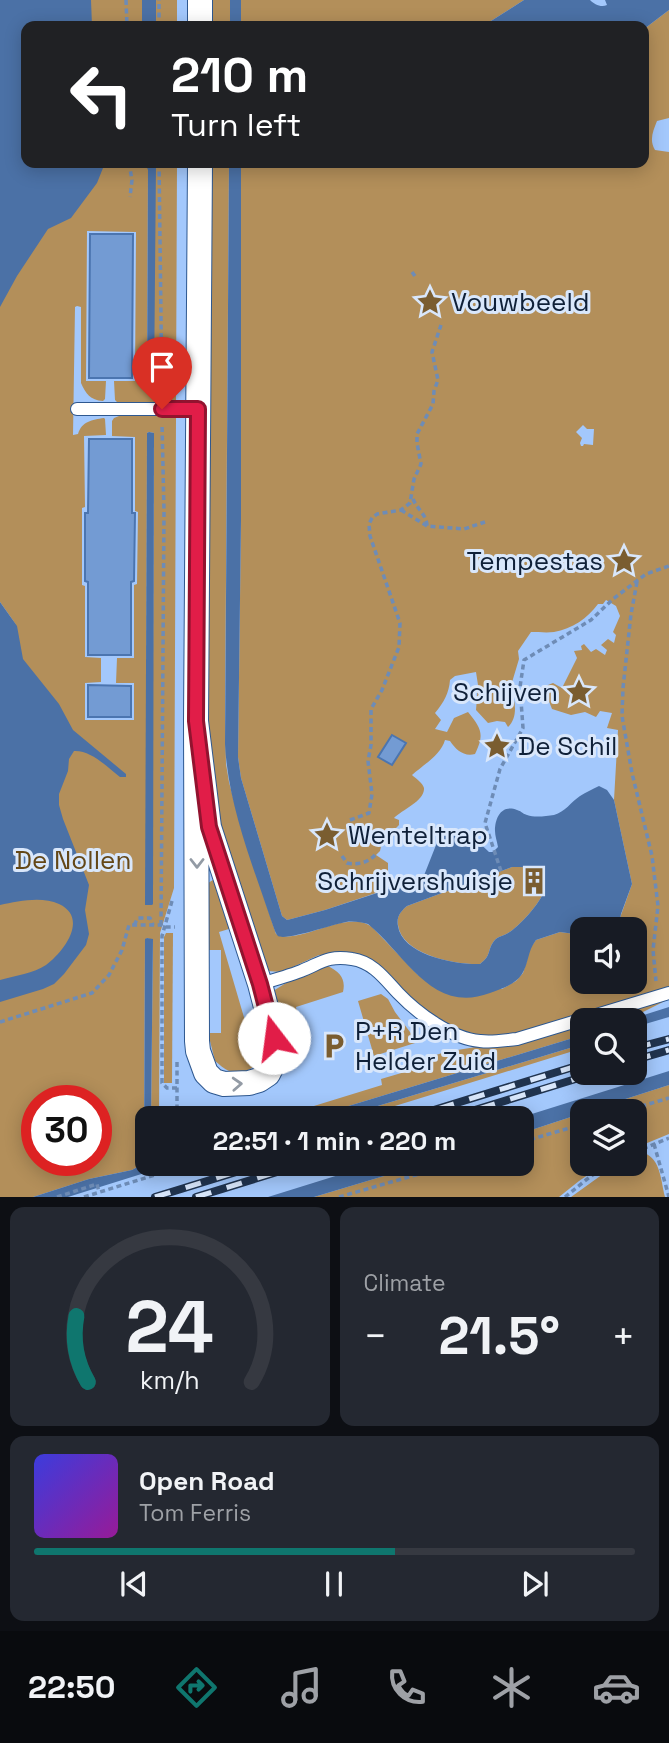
<!DOCTYPE html>
<html lang="en">
<head>
<meta charset="utf-8">
<style>
  :root { --surface:#171b24; --page:#242831; --text:#f1f3f6; --muted:#9ea1a6; --line:#363941; --accent:#0f766e }
  body { margin:0; font-family:"Space Grotesk",sans-serif; background:var(--page); color:var(--text); height:100vh; display:flex; flex-direction:column; font-size:26px; white-space:nowrap }
  * { box-sizing:border-box; margin:0 }
  p { font-size:23px; color:var(--muted) }
  .icon { flex:none; width:38px; height:38px; fill:none; stroke:currentColor; stroke-width:2; stroke-linecap:round; stroke-linejoin:round }
  .map { position:relative; height:1197px; overflow:hidden }
  .panel { display:flex; flex-direction:column; gap:10px; padding:10px; background:#0d0f14; flex:1 }
  .panel>* { flex:none }
  .top-card { position:absolute; left:21px; top:21px; width:628px; height:147px; border-radius:14px; box-shadow:0 4px 18px #0003; background:#202124; color:#fff; overflow:hidden }
  .fabs { position:absolute; left:570px; top:917px; display:grid; gap:14px }
  .fabs a { display:grid; place-items:center; width:77px; height:77px; border-radius:14px; background:var(--surface); box-shadow:0 4px 18px #0003; font-size:35px }
  .speed { position:absolute; left:21px; top:1085px; display:flex; gap:14px; font-size:35px; font-weight:700; text-align:center }
  .speed>* { display:grid; place-content:center; width:91px; height:91px; border-radius:50%; background:var(--surface); box-shadow:0 4px 18px #0003; line-height:1 }
  .speed .limit { border:10px solid #d22; background:#fff; color:#111 }
  .pin { position:absolute; display:grid; place-items:center; width:60px; height:60px; color:#fff; margin:-72px -30px; border-radius:50% 50% 50% 0; rotate:-45deg; box-shadow:0 0 7px #0007 }
  .pin .icon { rotate:45deg }
  .me { position:absolute; width:77px; margin:-38px; rotate:345deg; stroke-linejoin:round; filter:drop-shadow(0 0 5px #0008) }
  .turn { display:flex; align-items:center; gap:24px; height:147px; padding:0 35px; font-size:32px }
  .turn .icon { width:91px; height:91px; stroke-width:2.5 }
  .turn b { display:block; font-size:49px; line-height:60px }
  .big { font-size:52px; font-weight:800; line-height:1.1 }
  .panel .widget { flex:1; display:flex; flex-direction:column; justify-content:center; gap:10px; min-width:0; padding:0 24px; border-radius:14px; background:var(--page) }
  .panel .dial { align-items:center; gap:0 }
  .dial svg { height:182px; overflow:visible; fill:none; stroke:var(--line); stroke-width:7; stroke-linecap:round; text-anchor:middle }
  .dial text { fill:var(--text); stroke:none }
  .song { display:flex; align-items:center; gap:21px }
  .cover { width:84px; height:84px; border-radius:10px; background:linear-gradient(135deg,hsl(240 70% 55%),hsl(300 70% 35%)) }
  .played { height:7px; border-radius:4px; background:linear-gradient(90deg,var(--accent) 60%,var(--line) 60%) }
  .keys { display:flex; justify-content:space-around; direction:ltr }
  .heat { display:flex; justify-content:space-between; align-items:center; font-size:38px; direction:ltr }
  .panel .tiles { flex:1; display:grid; gap:10px; grid-template-columns:1fr 1fr }
  .widget:last-child { grid-column:span 2 }
  .trip { position:absolute; left:135px; top:1106px; width:399px; height:70px; border-radius:14px; background:var(--surface); box-shadow:0 4px 18px #0003; font-weight:800; line-height:70px; text-align:center }
  .menu { display:flex; height:112px; justify-content:space-around; align-items:center; background:#090b0e; color:var(--muted) }
  .menu .icon { width:49px; height:49px }
  .menu .current { color:var(--accent) }
  .menu b { font-size:32px; color:var(--text) }
  .map>svg:first-child { display:block }
  .green { fill:#b38f5a; fill-rule:evenodd }
  .water { fill:#4b71a6; fill-rule:evenodd }
  .building { fill:#739bd3; stroke:#4b75b0; stroke-width:2 }
  .lines { fill:none; stroke-linecap:round; stroke-linejoin:round }
  .lane-casing { stroke:#2e5890; stroke-width:14 }
  .street-casing { stroke:#2e5890; stroke-width:26 }
  .path { stroke:#6e8cb6; stroke-width:3.5; stroke-dasharray:5 3.5; stroke-linecap:butt }
  .lane { stroke:#fff; stroke-width:12 }
  .street { stroke:#fff; stroke-width:24 }
  .rail-casing { stroke:#20334e; stroke-width:8 }
  .rail { stroke:#d9e7fb; stroke-width:5; stroke-dasharray:16; stroke-linecap:butt }
  .oneway { stroke:#939ba5 }
  .route-casing { stroke:#92132f; stroke-width:18 }
  .route { stroke:#e11d48; stroke-width:12 }
  .labels { text-anchor:middle; stroke-width:6; stroke-linejoin:round; paint-order:stroke }
  .poi-label { font-size:26px; fill:#0f2038; stroke:#d9e7fb; text-anchor:start }
  .park-label { font-size:26px; fill:#644717; stroke:#d9e7fb }
</style>
</head>
<body>
<div class="map">
<svg width="669" height="1197" viewBox="0 0 669 1197">
  <rect width="100%" height="100%" fill="#a3c8fc"/>
  <g class="green">
    <path d="M0,0H177V26H26V163H177L176,401L169,405L118,403L115,400L114,381H135L136,232L87,231L86,381H106L105,399L103,401C90,400 86,394 81,383V307L77,306L75,307L73,435L78,434C82,421 92,420 104,418L105,419L106,435L84,436L85,507L82,508V585L85,586V657L101,658V682L85,683V720H134V683H116L117,658H134V585L137,584L138,512L135,511V437L112,436V421L114,418L119,416L171,415L176,418L174,888L160,933L159,1118H151L153,940L147,938L145,940L144,1157L141,1165L132,1170L89,1179L33,1197H0V604L17,626L0,602ZM148,172L149,388L147,387ZM149,432L154,433L152,905L146,780L147,433ZM37,1101H96V1160H37Z"/>
    <rect x="210" y="0" width="20" height="26"/>
    <polygon points="241,0 524,0 483,26 241,26"/>
    <path d="M669,10V118L657,121C653,131 649,140 655,150L669,152V999L627,1020H583V1035L309,1118H275L382,1085L381,1079L432,1064L430,1057L445,1052L482,1046L485,1043L440,1021L351,954L319,955L282,972L267,971L217,815L208,743L210,163H229L225,718L226,764L229,782L241,828L276,934C299,946 347,908 372,927L418,975L502,989L516,981L523,973L527,960L528,951L536,940L560,932L582,935L583,937V982H635V929H616L632,884L614,800L618,730L607,728L612,713L600,711L596,717L585,712L571,715L552,709L545,691L548,685L553,683L562,688L577,658L574,651L582,650L581,646L584,644L591,652L596,649L605,655L607,650L601,645L608,639L614,643L616,635L613,632L620,616L616,606L606,600L603,604H598C588,618 572,629 554,632C547,633 538,632 531,632L518,651L519,659L510,689C516,700 518,718 508,727L505,722L497,721L488,723L476,710L478,685L476,672L455,676L450,680C449,693 444,702 435,713L441,720L435,729L447,732L454,718L468,712C481,728 485,734 475,754C464,757 456,750 450,741L445,740C441,755 423,765 412,775C415,778 423,783 424,788C425,801 402,810 394,818L399,820V825L396,828L389,829L384,833L380,851L376,855L388,863V872L382,891L325,910L291,919L287,920L282,916L241,778L238,757L241,520V163H644V29ZM583,425L587,429H594L593,445L584,444L583,446H581L580,443L582,438L576,432Z"/>
    <path d="M512,867C521,867 537,867 544,874C544,880 545,886 544,891C541,902 519,927 508,933C504,936 498,936 494,941C487,950 492,955 480,964C456,965 402,955 398,925C396,917 401,911 407,906Z"/>
    <path d="M213,880L232,928L219,932L248,1031L261,1028C262,1033 265,1040 265,1045C266,1062 245,1078 229,1071C224,1069 219,1064 215,1061L208,1033H221V950H207L208,883Z"/>
    <polygon points="166,933 173,933 172,1083 164,1083 164,937"/>
    <path d="M328,966C340,972 346,979 343,992L296,1007L298,1020L291,1022L281,1018L273,991L299,975Z"/>
    <polygon points="381,994 388,999 395,1012 416,1040 415,1043 374,1056 358,1001"/>
    <polygon points="583,1044 583,1048 356,1118 338,1118"/>
    <polygon points="669,1085 669,1134 635,1148 635,1111 588,1111"/>
    <polygon points="583,1113 583,1164 604,1164 579,1181 559,1197 314,1197 424,1164 522,1164 522,1133"/>
    <path d="M644,1153C661,1159 661,1182 665,1197H571L610,1169L620,1164H635V1157Z"/>
  </g>
  <g class="water">
    <polygon points="0,0 91,0 92,26 26,26 26,163 105,163 97,183 71,218 48,229 17,276 0,307"/>
    <rect x="142" y="0" width="14" height="26"/>
    <rect x="230" y="0" width="11" height="26"/>
    <path d="M524,0H590C594,4 601,8 607,5L605,0H669V10L644,29V26H483Z"/>
    <polygon points="145,163 156,163 154,387 152,389 147,387 148,170"/>
    <path d="M229,163H241V520L238,757L241,778L282,916L287,920L291,919L325,910L423,878L438,840L445,833L464,830L469,833L489,852H493L498,847C497,841 495,836 495,831C495,817 502,804 517,810C523,812 521,813 527,815C535,818 546,816 554,815C565,812 571,802 580,796C586,792 593,789 599,786L607,790L614,800L632,884L621,914L618,929H583V937L582,935L560,932L536,940C527,952 529,963 522,974C515,985 501,989 490,993C432,1015 406,955 368,924C361,922 353,921 346,922C334,924 286,941 278,936C275,933 273,925 271,920C252,863 228,805 225,744ZM512,867C521,867 537,867 544,874C544,880 545,886 544,891C541,902 519,927 508,933C504,936 498,936 494,941C487,950 492,955 480,964C456,965 402,955 398,926C396,917 401,911 407,906Z"/>
    <polygon points="149,432 154,433 153,904 152,905 145,905 147,433"/>
    <path d="M0,602L17,626L23,659L59,704L73,730L126,774V777H120C107,767 91,750 74,751L69,759L68,771L59,794V805L63,819L89,885L85,910L89,934L86,945L64,974L54,984L43,989L0,1002V980C15,976 34,973 46,965C64,952 89,918 59,904C42,896 18,901 0,905Z"/>
    <polygon points="147,938 153,939 151,1118 147,1118 147,1164 151,1164 151,1171 68,1197 33,1197 89,1179 132,1170 141,1165 144,1157 145,939"/>
    <polygon points="669,1007 669,1017 635,1027 635,1020 628,1020"/>
    <polygon points="583,1035 583,1044 338,1118 309,1118"/>
    <polygon points="669,1071 669,1085 588,1111 583,1111 583,1113 522,1133 522,1118 519,1118"/>
    <polygon points="374,1164 424,1164 314,1197 268,1197"/>
  </g>
  <g class="building">
    <polygon points="90,234 133,234 132,378 89,378"/>
    <polygon points="89,439 132,439 132,513 135,513 134,581 131,582 131,655 88,655 88,582 85,581 85,513 88,513"/>
    <polygon points="88,685 131,686 131,717 88,717"/>
    <polygon points="392,735 406,743 392,765 378,757"/>
  </g>
  <g class="lines">
    <defs>
      <g id="lane">
        <polyline points="77,409 198,409"/>
        <path d="M260,984C274,980 288,976 301,971C321,963 328,955 352,959C373,962 385,979 398,993C417,1013 452,1039 480,1041C493,1043 505,1040 517,1039L669,993"/>
      </g>
      <g id="street">
        <polyline points="200,26 200,0"/>
        <polyline points="196,721 209,827 260,984 274,1038 276,1053 273,1064 268,1074 259,1080 249,1083 224,1084 214,1081 206,1073 198,1051 197,1041 196,721 200,163"/>
      </g>
    </defs>
    <use href="#lane" class="lane-casing"/>
    <use href="#street" class="street-casing"/>
    <g class="path">
      <polyline points="126,0 127,26"/>
      <polyline points="159,26 159,0"/>
      <polyline points="129,163 132,180 130,197"/>
      <polyline points="159,163 162,395"/>
      <polyline points="412,272 417,279"/>
      <path d="M413,499C417,509 427,515 427,526"/>
      <polyline points="401,510 427,526 464,529 485,522"/>
      <polyline points="637,582 631,614 623,688 622,716 632,773 652,856 658,906 653,950 656,981"/>
      <polyline points="350,820 369,813 372,794 368,761 371,745 371,709 382,690 399,647 400,623 370,536 369,524 372,518 377,514 401,510 410,503 414,479 421,464 417,443 417,434 433,404 434,391 438,380 432,352 441,325"/>
      <path d="M342,856L347,863C357,865 368,863 375,855"/>
      <polyline points="501,871 485,823 500,769 523,728 520,687 524,660 591,620 613,599 646,574 669,566"/>
      <polyline points="172,901 162,936 162,1083 167,1088 177,1088"/>
      <polyline points="134,925 138,918 150,918 153,925"/>
      <polyline points="161,925 164,511 162,424"/>
      <polyline points="0,1022 92,993 109,975 122,950 129,925 161,925 165,927 175,927"/>
      <polyline points="625,1111 669,1098"/>
      <polyline points="177,1118 177,1061"/>
      <polyline points="522,1142 583,1124"/>
      <polyline points="654,1144 669,1197"/>
      <polyline points="635,1152 669,1138"/>
      <polyline points="184,1164 186,1171"/>
      <polyline points="57,1197 97,1184 99,1192"/>
      <polyline points="84,1197 174,1169 173,1164"/>
      <polyline points="339,1197 454,1164"/>
      <polyline points="565,1197 591,1176 611,1164"/>
    </g>
    <use href="#lane" class="lane"/>
    <use href="#street" class="street"/>
    <defs>
      <g id="rail">
        <polyline points="635,1048 669,1039"/>
        <polyline points="635,1060 669,1050"/>
        <polyline points="408,1118 583,1064"/>
        <polyline points="449,1118 595,1073"/>
        <polyline points="155,1197 262,1164"/>
        <polyline points="196,1197 303,1164"/>
      </g>
    </defs>
    <use href="#rail" class="rail-casing"/>
    <use href="#rail" class="rail"/>
  </g>
  <defs><path id="oneway-chevron" d="M-2-3.5L2.5 0L-2 3.5" fill="none" stroke-width="1.6" stroke-linecap="round" stroke-linejoin="round" transform="scale(1.75)"/></defs>
  <g class="oneway">
    <use href="#oneway-chevron" transform="translate(197 863) rotate(90)"/>
    <use href="#oneway-chevron" transform="translate(237 1084) rotate(-3)"/>
  </g>
  <g class="lines">
    <defs>
      <polyline id="route" points="162,409 198,409 196,721 209,827 260,984 274,1038"/>
    </defs>
    <use href="#route" class="route-casing"/>
    <use href="#route" class="route"/>
  </g>
  <defs>
    <symbol id="sight-bare" viewBox="-9 -9 18 18"><path d="M0-6L1.8-2.2L6-1.7L2.9 1.2L3.7 5.4L0 3.3L-3.7 5.4L-2.9 1.2L-6-1.7L-1.8-2.2Z" fill="#7a5d30" stroke="#d9e7fb" stroke-width="2.5" paint-order="stroke"/></symbol>
    <symbol id="building-bare" viewBox="-9 -9 18 18"><path d="M-4-6H4V6H1V3H-1V6H-4ZM-2.5-4.3h1.7v1.8h-1.7ZM.8-4.3h1.7v1.8H.8ZM-2.5-1h1.7V.8h-1.7ZM.8-1h1.7V.8H.8Z" fill="#7a5d30" stroke="#d9e7fb" stroke-width="2.5" paint-order="stroke"/></symbol>
    <symbol id="parking-bare" viewBox="-9 -9 18 18"><path d="M-3.5-5.5H1a3.5 3.5 0 0 1 0 7H-1V5.5H-3.5ZM-1-3.4V-.6H.8a1.4 1.4 0 0 0 0-2.8Z" fill="#7a5d30" stroke="#d9e7fb" stroke-width="2.5" paint-order="stroke"/></symbol>
  </defs>
  <g fill-rule="evenodd">
    <use href="#sight-bare" x="411" y="283" width="38" height="38"/>
    <use href="#sight-bare" x="605" y="542" width="38" height="38"/>
    <use href="#sight-bare" x="560" y="673" width="38" height="38"/>
    <use href="#sight-bare" x="478" y="727" width="38" height="38"/>
    <use href="#sight-bare" x="308" y="816" width="38" height="38"/>
    <use href="#building-bare" x="515" y="862" width="38" height="38"/>
    <use href="#parking-bare" x="315" y="1027" width="38" height="38"/>
  </g>
  <g class="labels">
    <g class="poi-label">
      <text x="451" y="311">Vouwbeeld</text>
      <text x="603" y="570" text-anchor="end">Tempestas</text>
      <text x="558" y="701" text-anchor="end">Schijven</text>
      <text x="518" y="755">De Schil</text>
      <text x="348" y="844">Wenteltrap</text>
      <text x="513" y="890" text-anchor="end">Schrijvershuisje</text>
      <text x="355" y="1040">P+R Den<tspan x="355" dy="30">Helder Zuid</tspan></text>
    </g>
    <g class="park-label">
      <text x="73" y="869">De Nollen</text>
    </g>
  </g>
</svg>
<div class="fabs">
<a><svg class="icon" aria-label="sound" viewBox="0 0 24 24"><path d="M4 9h4l5-4v14l-5-4H4zM17 9q2 3 0 6"/></svg></a>
<a><svg class="icon" aria-label="search" viewBox="0 0 24 24"><circle cx="10" cy="10" r="6"/><path d="M15 15l6 6"/></svg></a>
<a><svg class="icon" aria-label="layers" viewBox="0 0 24 24"><path d="M12 4l9 5-9 5-9-5zM3 14l9 5 9-5"/></svg></a>
</div>
<div class="speed"><div class="limit">30</div></div>
<div class="pin" style="left:162px;top:409px;background:#d93025"><svg class="icon" aria-label="arrive" viewBox="0 0 24 24"><path d="M6 21V4h12l-3 4 3 4H6"/></svg></div>
<svg class="me" style="left:274px;top:1038px" viewBox="-20 -20 40 40"><circle r="19" fill="#fff"/><path d="M0-13L10 11 0 6-10 11z" fill="#e11d48"/></svg>
<div class="trip">22:51 · 1 min · 220 m</div>
<div class="top-card">
<div class="turn"><svg class="icon" aria-label="left" viewBox="0 0 24 24"><path d="M17 20v-9H6M10 6l-5 5 5 5"/></svg><div><b>210 m</b>Turn left</div></div>
</div>
</div>
<section class="panel">
<div class="tiles">
<div class="widget dial"><svg viewBox="0 0 100 80">
<path d="M14 69A42 42 0 1 1 86 69"/>
<path d="M14 69A42 42 0 0 1 9 40" stroke="#0f766e"/>
<text x="50" y="56" font-size="32" font-weight="700">24</text>
<text x="50" y="72" font-size="11">km/h</text>
</svg></div>
<div class="widget"><p>Climate</p>
<div class="heat"><a>−</a><b class="big">21.5°</b><a>+</a></div>
</div>
<div class="widget">
<div class="song"><i class="cover"></i><div><b>Open Road</b><p>Tom Ferris</p></div></div>
<div class="played"></div>
<div class="keys"><svg class="icon" aria-label="previous" viewBox="0 0 24 24"><path d="M18 5L8 12l10 7zM5 5v14"/></svg><svg class="icon" aria-label="pause" viewBox="0 0 24 24"><path d="M8 5v14M16 5v14"/></svg><svg class="icon" aria-label="next" viewBox="0 0 24 24"><path d="M6 5l10 7-10 7zM19 5v14"/></svg></div>
</div>
</div>
</section>
<nav class="menu">
<b>22:50</b>
<svg class="icon current" aria-label="directions" viewBox="0 0 24 24"><path d="M12 3l9 9-9 9-9-9zM9 14v-3h6M13 9l2 2-2 2"/></svg>
<svg class="icon" aria-label="music" viewBox="0 0 24 24"><path d="M9 18V5l10-2v13"/><circle cx="6" cy="18" r="3"/><circle cx="16" cy="16" r="3"/></svg>
<svg class="icon" aria-label="phone" viewBox="0 0 24 24"><path d="M5 4h4l2 5-3 2q2 4 5 5l2-3 5 2v4C11 20 4 13 5 4z"/></svg>
<svg class="icon" aria-label="climate" viewBox="0 0 24 24"><path d="M12 3v18M4 7l16 10M4 17L20 7"/></svg>
<svg class="icon" aria-label="car" viewBox="0 0 24 24"><path d="M5 17H2v-5l4-1 3-4h7l3 4 3 1v5h-3M9 17h6M6 11h13"/><circle cx="7" cy="17" r="2"/><circle cx="17" cy="17" r="2"/></svg>
</nav>
</body>
</html>
